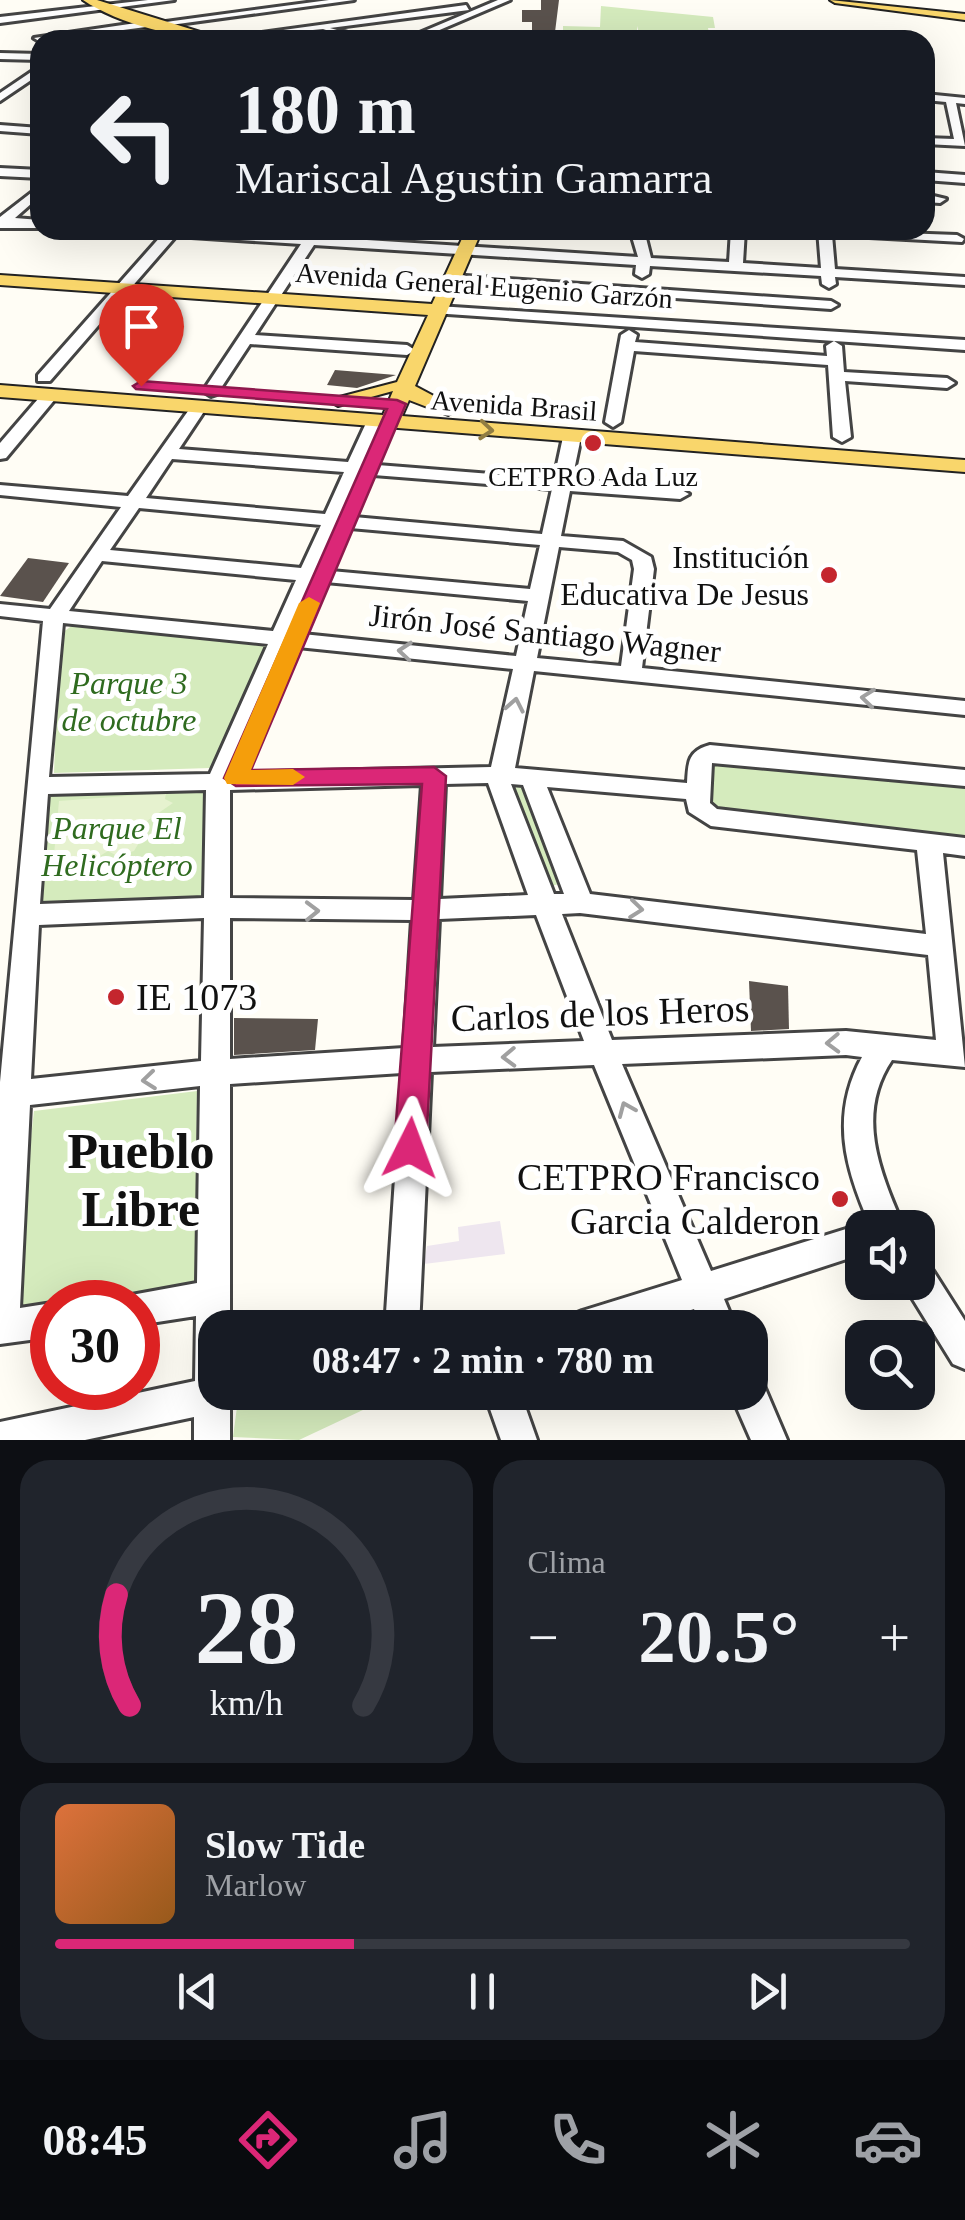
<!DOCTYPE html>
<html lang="es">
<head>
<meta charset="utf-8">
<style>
  :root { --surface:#171b24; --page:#20242c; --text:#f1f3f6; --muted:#9ea1a6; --line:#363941; --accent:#db2777 }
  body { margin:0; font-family:"Times New Roman",serif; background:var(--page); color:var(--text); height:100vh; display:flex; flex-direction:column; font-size:38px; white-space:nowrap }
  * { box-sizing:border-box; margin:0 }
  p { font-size:32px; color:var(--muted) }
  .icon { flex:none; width:55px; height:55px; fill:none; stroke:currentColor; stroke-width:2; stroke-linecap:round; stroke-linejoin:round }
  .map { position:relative; height:1440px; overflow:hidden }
  .drawer { display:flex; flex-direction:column; gap:20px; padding:20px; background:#0d0f14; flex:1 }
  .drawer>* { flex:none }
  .hud { position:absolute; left:30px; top:30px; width:905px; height:210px; border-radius:30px; box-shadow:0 10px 40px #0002; background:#171b24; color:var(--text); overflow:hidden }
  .buttons { position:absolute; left:845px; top:1210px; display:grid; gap:20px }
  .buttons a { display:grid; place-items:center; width:90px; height:90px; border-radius:20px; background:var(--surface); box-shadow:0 10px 40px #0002; font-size:50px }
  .speed { position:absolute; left:30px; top:1280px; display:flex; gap:20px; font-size:50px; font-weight:700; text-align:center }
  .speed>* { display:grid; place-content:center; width:130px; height:130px; border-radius:50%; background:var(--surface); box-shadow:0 10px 40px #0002; line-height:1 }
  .speed .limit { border:15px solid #d22; background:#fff; color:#111 }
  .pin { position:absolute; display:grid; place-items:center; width:85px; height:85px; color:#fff; margin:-102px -42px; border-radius:50% 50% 50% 0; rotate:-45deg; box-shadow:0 0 10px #0007 }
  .pin .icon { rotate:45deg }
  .me { position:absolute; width:110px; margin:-55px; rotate:3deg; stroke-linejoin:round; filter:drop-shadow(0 0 8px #0008) }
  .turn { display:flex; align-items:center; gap:35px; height:210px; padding:0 40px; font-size:45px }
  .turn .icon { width:130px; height:130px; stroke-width:2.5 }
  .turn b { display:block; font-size:70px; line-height:85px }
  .big { font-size:75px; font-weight:700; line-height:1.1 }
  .drawer .widget { flex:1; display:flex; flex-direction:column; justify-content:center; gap:15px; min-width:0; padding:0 35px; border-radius:30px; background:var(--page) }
  .drawer .dial { align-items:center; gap:0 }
  .dial svg { height:260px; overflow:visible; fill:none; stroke:var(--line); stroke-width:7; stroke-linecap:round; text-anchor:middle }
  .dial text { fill:var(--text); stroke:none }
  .song { display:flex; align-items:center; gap:30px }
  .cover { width:120px; height:120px; border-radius:15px; background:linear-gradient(135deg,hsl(20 70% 55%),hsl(30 70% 35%)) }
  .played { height:10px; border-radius:5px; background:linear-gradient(90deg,var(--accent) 35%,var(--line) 35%) }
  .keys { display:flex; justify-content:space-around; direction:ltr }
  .heat { display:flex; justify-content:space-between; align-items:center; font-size:55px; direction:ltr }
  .drawer .tiles { flex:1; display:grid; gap:20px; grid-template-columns:1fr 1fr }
  .widget:last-child { grid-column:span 2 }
  .trip { position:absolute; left:198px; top:1310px; width:570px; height:100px; border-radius:30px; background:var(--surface); box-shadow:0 10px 40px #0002; font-weight:700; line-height:100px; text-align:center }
  .dock { display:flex; height:160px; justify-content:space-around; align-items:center; background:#090b0e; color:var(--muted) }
  .dock .icon { width:70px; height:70px }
  .dock .active { color:var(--accent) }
  .dock b { font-size:45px; color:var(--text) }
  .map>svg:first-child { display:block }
  .industrial { fill:#eee6ef }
  .green { fill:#d5ebbd }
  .pitch { fill:#e6f2cf }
  .building { fill:#5a524d }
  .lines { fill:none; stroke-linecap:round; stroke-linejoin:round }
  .minor-casing { stroke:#444; stroke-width:6 }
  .major-casing { stroke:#222; stroke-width:4 }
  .minor { fill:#fff; fill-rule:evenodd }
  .major { fill:#f9d66b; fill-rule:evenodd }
  .oneway { stroke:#917d42 }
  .oneway2 { stroke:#a0a0a0 }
  .route { fill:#db2777; stroke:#8e194d; stroke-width:2.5 }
  .slow { fill:#f59e0b }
  .poi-dot { fill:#c4262e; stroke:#fff; stroke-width:4 }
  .labels { text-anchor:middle; stroke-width:10; stroke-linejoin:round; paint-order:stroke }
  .far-street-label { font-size:28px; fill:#111; stroke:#fff }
  .far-poi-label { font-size:28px; fill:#111; stroke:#fff }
  .poi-label { font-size:32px; fill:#111; stroke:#fff; text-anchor:end }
  .street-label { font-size:32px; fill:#111; stroke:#fff }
  .park-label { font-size:32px; font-style:italic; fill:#2f6b1f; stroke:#fff }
  .near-poi-label { font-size:38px; fill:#111; stroke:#fff; text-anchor:start }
  .near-street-label { font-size:38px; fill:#111; stroke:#fff }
  .near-district-label { font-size:50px; font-weight:bold; fill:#111; stroke:#fff }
</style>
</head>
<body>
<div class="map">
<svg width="965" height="1440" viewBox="0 0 965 1440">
  <rect width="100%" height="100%" fill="#fffdf5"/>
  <polygon class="industrial" points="500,1221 505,1254 424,1264 427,1246 459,1241 458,1227"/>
  <g class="green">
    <polygon points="601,6 713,17 715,28 708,28 710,40 672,40 670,33 639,33 637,26 637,37 563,33 563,26 600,27"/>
    <polygon points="73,625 268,645 210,768 54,773 59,635"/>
    <polygon points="707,760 965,783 965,841 706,808"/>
    <polygon points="207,783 203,901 35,907 47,793"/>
    <polygon points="524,786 565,882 549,887 511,788"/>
    <polygon points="197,1091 195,1285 11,1311 34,1111"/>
    <polygon points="346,1396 361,1398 365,1409 299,1440 233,1437 237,1407"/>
  </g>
  <polygon class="pitch" points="166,793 165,799 173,803 131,832 140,841 134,851 117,856 108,851 72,873 52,876 59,801"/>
  <g class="building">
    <polygon points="541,0 559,0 555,32 532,32 532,22 522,22 522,10 541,10"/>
    <polygon points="335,370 396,375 357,388 327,385"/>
    <polygon points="28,558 69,563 43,602 0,596"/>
    <polygon points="749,981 788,986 789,1029 751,1031"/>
    <polygon points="234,1018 318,1019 315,1050 234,1055"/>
  </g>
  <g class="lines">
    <defs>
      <g id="minor">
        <polygon points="148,0 174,0 0,23 0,17"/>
        <polygon points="329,0 354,0 156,27 151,24"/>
        <polygon points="498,0 510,0 416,40 403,40"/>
        <polygon points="466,5 469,10 330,28 372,40 356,40 323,29 211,40"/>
        <polygon points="143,22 146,27 39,41 34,38"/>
        <polygon points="0,53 40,54 40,60 0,59"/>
        <polygon points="40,66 40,74 0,101 0,93"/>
        <polygon points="925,94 965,98 965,104 956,103 965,146 925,144 925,138 954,139 946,102 925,100"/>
        <polygon points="0,125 40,128 40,134 0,131"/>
        <polygon points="0,168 40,170 40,178 0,176"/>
        <polygon points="925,172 965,175 965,183 925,180"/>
        <polygon points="40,186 40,196 15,218 40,220 40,228 0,228 0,217"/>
        <polygon points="925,194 946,199 940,203 925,202"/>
        <polygon points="132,230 306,236 310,230 319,230 319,237 638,257 630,230 644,230 651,258 729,262 731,230 745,230 743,263 821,268 818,230 957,235 964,239 962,242 832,235 835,269 965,277 965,285 835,277 836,284 829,288 822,284 821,276 650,266 649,274 642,278 635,274 636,265 314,245 255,335 407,345 415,350 407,355 250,344 217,394 211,396 203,391 301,244 176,236 50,381 38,381 38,375 162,235"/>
        <polygon points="451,275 831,301 838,305 831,309 446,282 446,276"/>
        <polygon points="438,306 965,340 965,350 433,313 433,307"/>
        <polygon points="629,330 637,335 635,342 827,356 826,346 834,341 842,346 844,372 947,378 955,383 947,388 845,381 851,437 842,442 833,437 828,365 634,351 621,422 613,427 605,422 621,335"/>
        <polygon points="50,390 56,392 56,398 6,458 0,459 0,443 44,392"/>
        <path d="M199,402L207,407L179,449L348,462L367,421L375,416L383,421L365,464L554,479L563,437L566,433H578L581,437L572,480L680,489L689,494L680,499L570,491L561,536L623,541L651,557L654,569L642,668L965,701V715L534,671L515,768L687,783C688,762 688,751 710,745L965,770V786L712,763L710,803L717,809L965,838V856L943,853L965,1067L892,1060C855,1115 880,1172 904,1228H862V1254L724,1299L736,1328H702L694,1309L636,1328H565L570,1316L582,1311L682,1280L594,1065L431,1072L419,1328H385L402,1073L230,1084V1328H215V1392H244L239,1405L230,1408V1440H194V1417L85,1440H0V1422L195,1381L196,1316L138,1325V1302H123L126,1296L197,1283L200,1086L30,1105L20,1308L52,1303V1337L0,1344V1082L43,621L0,616V604L50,609L121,507L0,495V485L128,496L193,404ZM172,459L344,472L325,514L146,498ZM361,474L552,489L542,534L343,516ZM139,508L321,525L301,568L110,550ZM339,527L540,545L530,589L320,570ZM559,547L618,552L632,560L634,569L621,666L537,658ZM102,561L296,580L273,631L69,611ZM315,581L528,601L516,656L293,633ZM63,623L268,644L210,774L49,777ZM288,646L513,669L491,767L234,773ZM488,783L528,895L440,899L445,784ZM511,784L523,785L564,894H554ZM422,785L414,900L230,898V790ZM547,787L686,799L689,812L711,826L917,850L926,934L590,894ZM206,790L204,898L40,904L48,794ZM580,913L928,955L936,1040L846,1031L612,1040L562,914ZM536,915L584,1041L433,1047L439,919ZM204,918L201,1061L31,1079L39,925ZM230,918L412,920L404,1048L230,1059ZM846,1055L862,1057C830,1116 845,1169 871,1227L862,1224L711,1271L622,1064Z"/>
        <polygon points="918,1261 930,1266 965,1321 965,1369 953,1364 906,1288 904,1282 918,1282"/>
        <polygon points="750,1375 761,1379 787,1440 751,1440 730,1392 750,1392"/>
        <polygon points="484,1392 520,1392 537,1440 501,1440"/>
      </g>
      <g id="major">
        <path d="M83,0H97L226,40C183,40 118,24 83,0Z"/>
        <polygon points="830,0 965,14 965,20 835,3"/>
        <polygon points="466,230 482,230 415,386 458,409 448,415 409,400 402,416 965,460 965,472 0,397 0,385 383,415 393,391 338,406 328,400 397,382 428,315 0,285 0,275 432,304"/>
      </g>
    </defs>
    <use href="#minor" class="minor-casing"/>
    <use href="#major" class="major-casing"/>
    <use href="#minor" class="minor"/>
    <use href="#major" class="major"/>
  </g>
  <defs><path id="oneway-chevron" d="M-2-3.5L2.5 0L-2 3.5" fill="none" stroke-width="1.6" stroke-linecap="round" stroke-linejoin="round" transform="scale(2.5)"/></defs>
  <use class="oneway" href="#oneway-chevron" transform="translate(486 430) rotate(5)"/>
  <g class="oneway2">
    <use href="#oneway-chevron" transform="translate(405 651) rotate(-175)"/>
    <use href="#oneway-chevron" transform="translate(868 698) rotate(-174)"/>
    <use href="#oneway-chevron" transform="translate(515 705) rotate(-79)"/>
    <use href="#oneway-chevron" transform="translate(636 909) rotate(6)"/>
    <use href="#oneway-chevron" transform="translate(312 911) rotate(-1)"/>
    <use href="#oneway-chevron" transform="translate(833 1043) rotate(178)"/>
    <use href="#oneway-chevron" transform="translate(509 1057) rotate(178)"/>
    <use href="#oneway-chevron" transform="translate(149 1080) rotate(174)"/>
    <use href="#oneway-chevron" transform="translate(626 1109) rotate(-113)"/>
  </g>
  <polygon class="route" points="141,381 397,400 406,404 251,770 434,767 446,776 426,1148 421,1158 410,1162 399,1158 394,1148 422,784 236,786 224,778 387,409 136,389 133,386"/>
  <polygon class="slow" points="309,597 320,603 251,770 293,769 305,777 293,785 227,784 224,778 299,603"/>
  <g class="poi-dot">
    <circle cx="593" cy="443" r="10"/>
    <circle cx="829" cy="575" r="10"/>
    <circle cx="116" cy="997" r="10"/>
    <circle cx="840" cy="1199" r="10"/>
  </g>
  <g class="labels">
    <g class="far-street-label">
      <text transform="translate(484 285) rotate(4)" y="10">Avenida General Eugenio Garzón</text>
      <text transform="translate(514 405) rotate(4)" y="10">Avenida Brasil</text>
    </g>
    <g class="far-poi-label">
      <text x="593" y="486">CETPRO Ada Luz</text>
    </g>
    <g class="poi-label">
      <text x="809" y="568">Institución<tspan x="809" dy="37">Educativa De Jesus</tspan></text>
    </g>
    <g class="street-label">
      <text transform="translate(545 633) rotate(6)" y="11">Jirón José Santiago Wagner</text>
    </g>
    <g class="park-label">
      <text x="129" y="694">Parque 3<tspan x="129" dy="37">de octubre</tspan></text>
      <text x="117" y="839">Parque El<tspan x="117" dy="37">Helicóptero</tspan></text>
    </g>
    <g class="near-poi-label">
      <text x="136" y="1010">IE 1073</text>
      <text x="820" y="1190" text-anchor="end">CETPRO Francisco<tspan x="820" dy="44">Garcia Calderon</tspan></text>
    </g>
    <g class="near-street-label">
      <text transform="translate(600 1013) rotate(-2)" y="13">Carlos de los Heros</text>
    </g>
    <g class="near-district-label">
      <text x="141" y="1168">Pueblo<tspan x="141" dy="58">Libre</tspan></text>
    </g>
  </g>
</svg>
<div class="buttons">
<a><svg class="icon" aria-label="sound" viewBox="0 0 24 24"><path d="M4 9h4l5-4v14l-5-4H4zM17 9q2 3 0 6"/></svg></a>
<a><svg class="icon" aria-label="search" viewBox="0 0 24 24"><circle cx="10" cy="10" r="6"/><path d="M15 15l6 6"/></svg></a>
</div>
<div class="speed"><div class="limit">30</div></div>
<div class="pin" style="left:141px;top:386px;background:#d93025"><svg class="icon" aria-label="arrive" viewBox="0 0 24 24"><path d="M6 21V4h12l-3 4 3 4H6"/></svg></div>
<svg class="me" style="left:410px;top:1148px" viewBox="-20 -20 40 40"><path d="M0-17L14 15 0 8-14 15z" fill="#db2777" stroke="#fff" stroke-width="4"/></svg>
<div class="trip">08:47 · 2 min · 780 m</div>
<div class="hud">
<div class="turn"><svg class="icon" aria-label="left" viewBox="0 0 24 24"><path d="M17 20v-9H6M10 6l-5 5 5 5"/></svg><div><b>180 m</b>Mariscal Agustin Gamarra</div></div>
</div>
</div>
<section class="drawer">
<div class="tiles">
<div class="widget dial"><svg viewBox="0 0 100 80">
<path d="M14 69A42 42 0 1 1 86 69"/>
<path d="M14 69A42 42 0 0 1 10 35" stroke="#db2777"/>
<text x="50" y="56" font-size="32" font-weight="700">28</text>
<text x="50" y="72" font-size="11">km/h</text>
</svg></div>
<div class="widget"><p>Clima</p>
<div class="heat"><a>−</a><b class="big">20.5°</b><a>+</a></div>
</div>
<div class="widget">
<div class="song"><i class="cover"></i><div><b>Slow Tide</b><p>Marlow</p></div></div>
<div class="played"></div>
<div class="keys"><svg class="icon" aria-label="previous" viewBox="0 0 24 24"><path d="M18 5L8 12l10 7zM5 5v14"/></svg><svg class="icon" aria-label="pause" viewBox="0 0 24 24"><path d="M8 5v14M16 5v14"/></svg><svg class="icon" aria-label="next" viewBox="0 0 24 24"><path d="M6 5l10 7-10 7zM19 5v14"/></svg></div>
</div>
</div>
</section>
<nav class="dock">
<b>08:45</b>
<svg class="icon active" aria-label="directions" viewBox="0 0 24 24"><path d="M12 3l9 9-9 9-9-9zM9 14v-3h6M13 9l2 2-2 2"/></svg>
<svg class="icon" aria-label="music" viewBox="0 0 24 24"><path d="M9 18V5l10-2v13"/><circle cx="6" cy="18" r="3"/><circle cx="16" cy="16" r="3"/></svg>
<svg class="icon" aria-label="phone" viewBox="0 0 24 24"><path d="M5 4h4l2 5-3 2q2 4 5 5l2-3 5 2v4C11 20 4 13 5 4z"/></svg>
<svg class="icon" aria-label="climate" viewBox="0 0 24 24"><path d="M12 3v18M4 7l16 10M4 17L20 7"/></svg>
<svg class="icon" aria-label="car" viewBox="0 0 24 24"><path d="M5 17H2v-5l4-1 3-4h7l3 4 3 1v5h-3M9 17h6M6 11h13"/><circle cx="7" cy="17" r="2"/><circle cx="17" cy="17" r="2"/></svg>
</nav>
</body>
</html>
